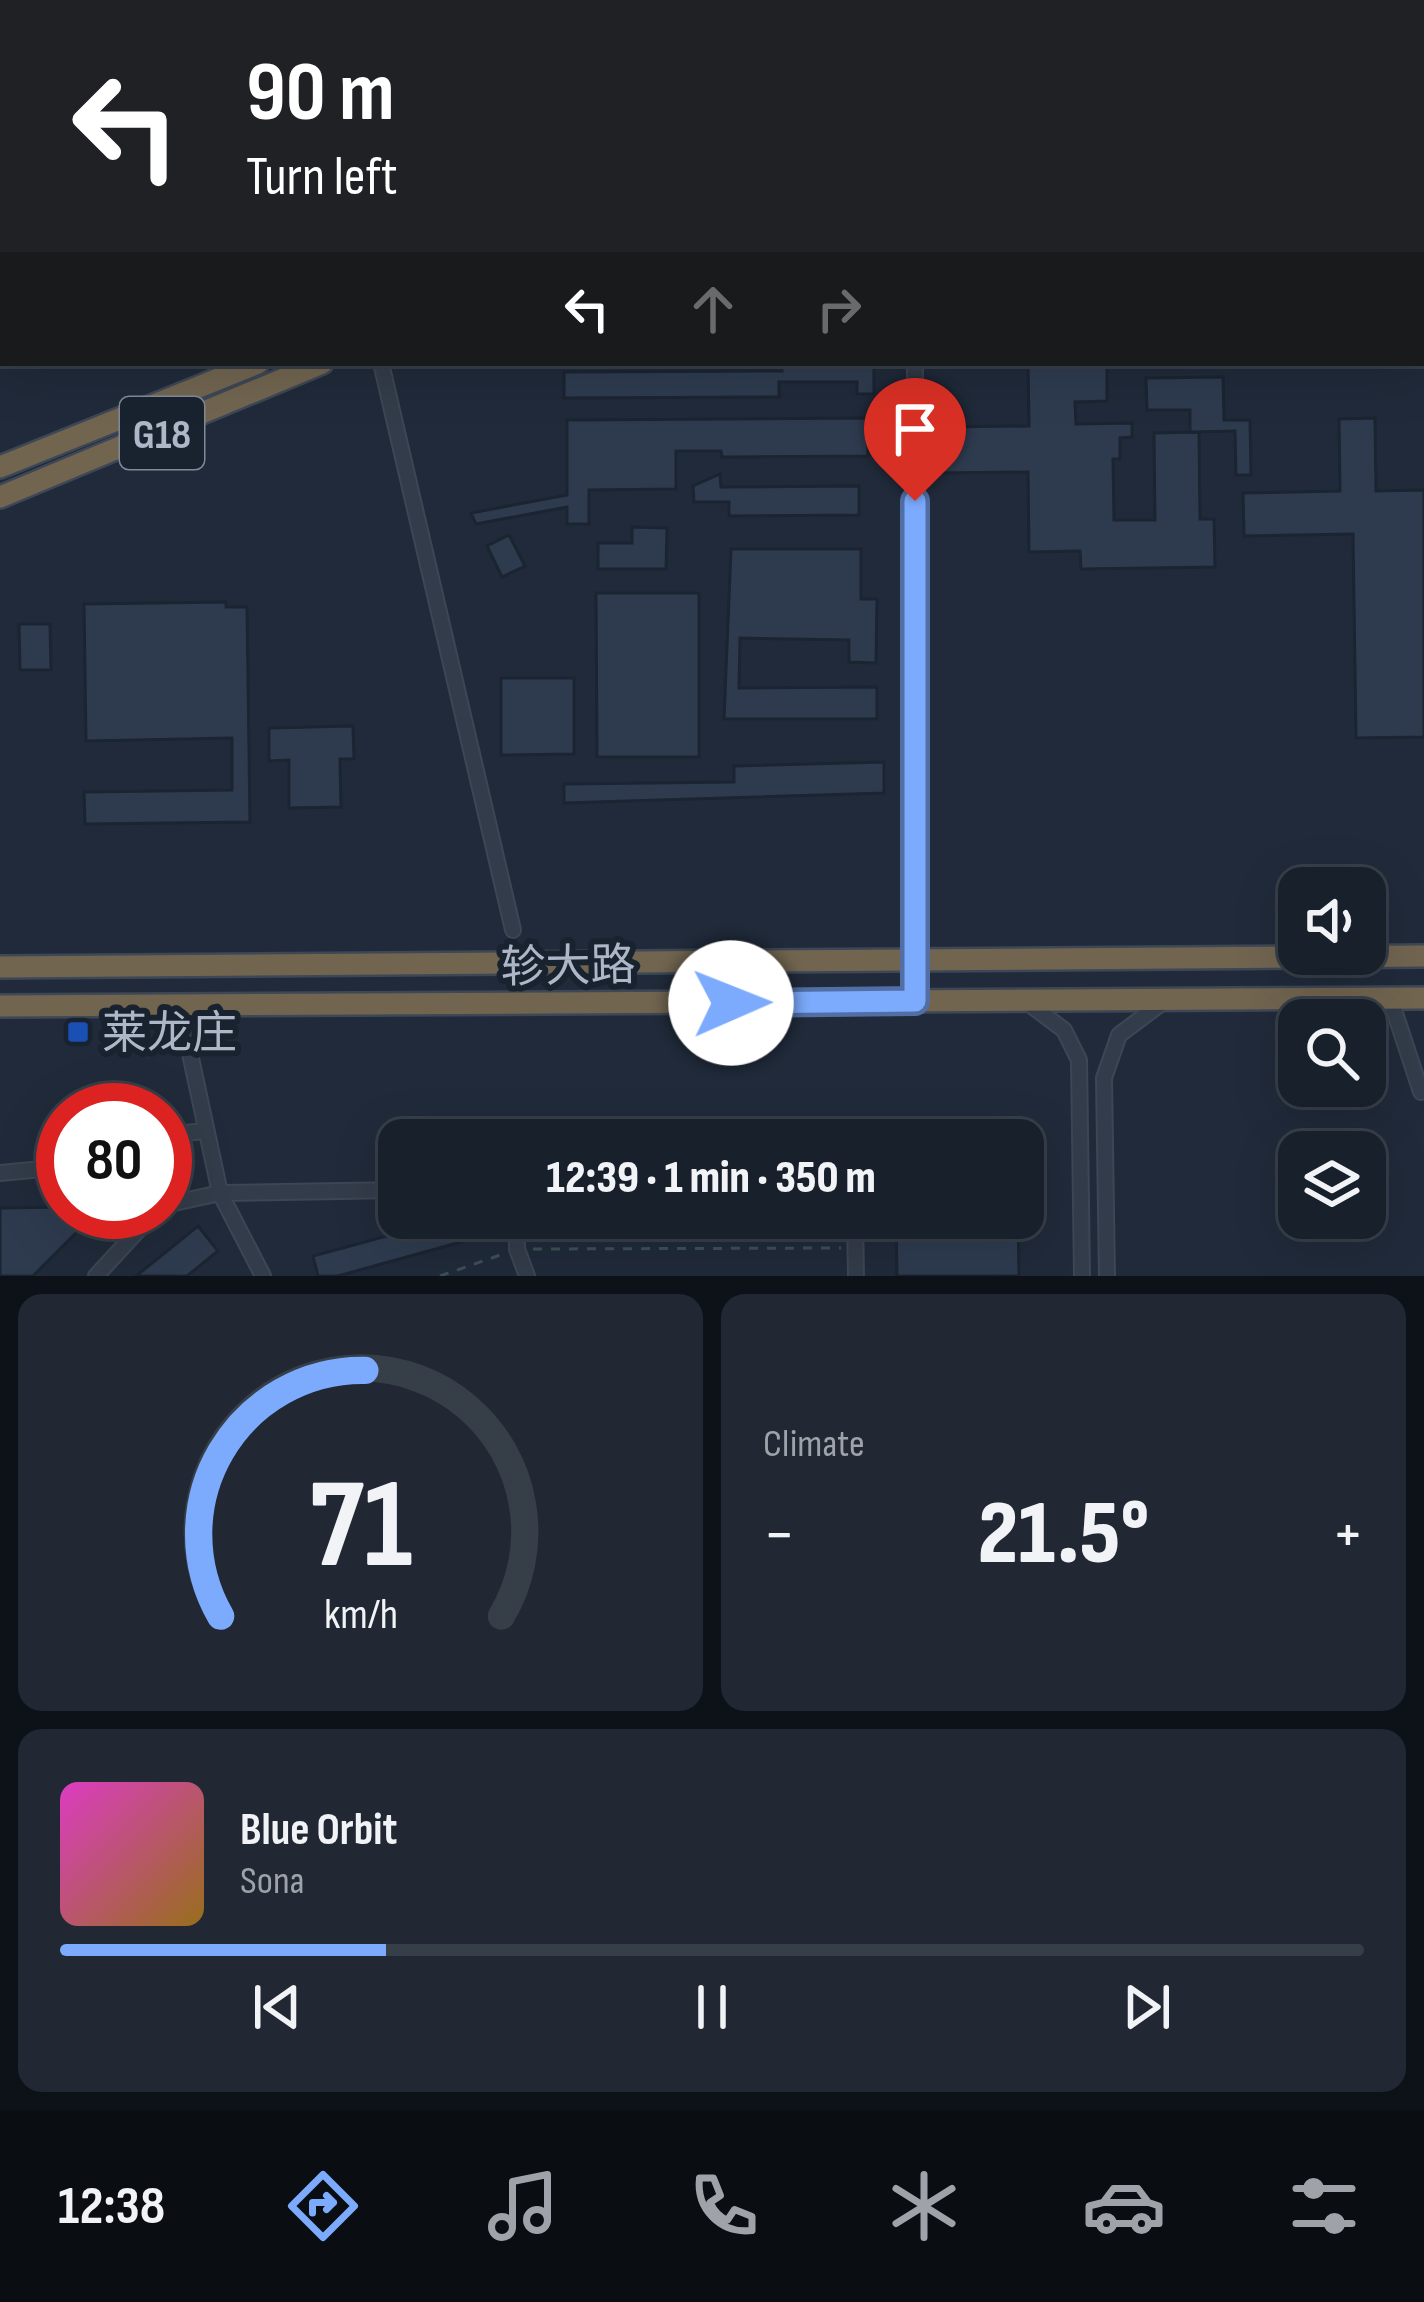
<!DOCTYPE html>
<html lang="en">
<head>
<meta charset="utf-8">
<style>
  :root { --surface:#18202c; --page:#212834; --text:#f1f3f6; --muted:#9fa3a9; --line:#363e48; --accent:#7cabfe }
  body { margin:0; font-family:"Sofia Sans Condensed","Noto Sans SC",sans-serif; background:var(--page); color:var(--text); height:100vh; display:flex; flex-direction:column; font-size:45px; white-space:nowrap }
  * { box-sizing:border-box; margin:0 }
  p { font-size:39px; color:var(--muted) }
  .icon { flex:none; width:66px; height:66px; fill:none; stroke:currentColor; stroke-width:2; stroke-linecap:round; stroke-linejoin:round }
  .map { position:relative; height:1276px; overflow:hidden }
  .details { display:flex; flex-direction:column; gap:18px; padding:18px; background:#0d1218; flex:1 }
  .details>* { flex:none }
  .hud { position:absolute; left:0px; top:0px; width:1425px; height:366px; box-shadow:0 12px 48px #0002,0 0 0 3px var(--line); background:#202124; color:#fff; overflow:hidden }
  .buttons { position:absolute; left:1278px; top:867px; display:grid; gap:24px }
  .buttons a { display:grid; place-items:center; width:108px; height:108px; border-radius:24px; background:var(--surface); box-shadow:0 12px 48px #0002,0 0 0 3px var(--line); font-size:60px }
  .speed { position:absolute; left:36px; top:1083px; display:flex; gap:24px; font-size:60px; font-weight:700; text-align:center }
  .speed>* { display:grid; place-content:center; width:156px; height:156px; border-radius:50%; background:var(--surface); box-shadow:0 12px 48px #0002,0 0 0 3px var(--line); line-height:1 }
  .speed .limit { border:18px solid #d22; background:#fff; color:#111 }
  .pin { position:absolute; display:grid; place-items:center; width:102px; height:102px; color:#fff; margin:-123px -51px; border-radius:50% 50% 50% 0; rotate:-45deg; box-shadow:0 0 12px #0007 }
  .pin .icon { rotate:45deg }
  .me { position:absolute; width:132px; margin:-66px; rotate:89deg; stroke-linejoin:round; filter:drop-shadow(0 0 9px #0008) }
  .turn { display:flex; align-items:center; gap:42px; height:252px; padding:0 48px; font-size:54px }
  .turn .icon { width:156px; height:156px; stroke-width:2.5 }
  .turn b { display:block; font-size:84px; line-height:102px }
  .lanes { display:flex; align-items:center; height:114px; padding:0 48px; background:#0003; justify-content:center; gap:60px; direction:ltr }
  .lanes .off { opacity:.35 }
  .big { font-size:90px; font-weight:800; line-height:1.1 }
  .details .tile { flex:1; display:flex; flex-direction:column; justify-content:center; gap:18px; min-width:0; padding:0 42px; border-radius:24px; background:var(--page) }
  .details .dial { align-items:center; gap:0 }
  .dial svg { height:312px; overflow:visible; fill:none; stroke:var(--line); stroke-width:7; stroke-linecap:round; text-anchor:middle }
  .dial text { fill:var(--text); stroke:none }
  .song { display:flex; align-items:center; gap:36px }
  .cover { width:144px; height:144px; border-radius:18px; background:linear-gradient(135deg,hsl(310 70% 55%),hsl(40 70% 35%)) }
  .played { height:12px; border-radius:6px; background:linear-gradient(90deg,var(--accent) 25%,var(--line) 25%) }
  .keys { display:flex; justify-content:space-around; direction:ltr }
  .heat { display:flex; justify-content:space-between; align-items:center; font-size:66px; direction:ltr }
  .details .tiles { flex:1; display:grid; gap:18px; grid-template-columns:1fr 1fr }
  .tile:last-child { grid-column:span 2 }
  .trip { position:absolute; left:378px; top:1119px; width:666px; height:120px; border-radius:24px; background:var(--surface); box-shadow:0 12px 48px #0002,0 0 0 3px var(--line); font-weight:800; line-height:120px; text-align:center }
  .dock { display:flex; height:192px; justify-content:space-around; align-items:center; background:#0a0d12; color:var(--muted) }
  .dock .icon { width:84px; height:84px }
  .dock .current { color:var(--accent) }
  .dock b { font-size:54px; color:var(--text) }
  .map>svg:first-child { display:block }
  .building { fill:#2e3b4f; stroke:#1b2431; stroke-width:3 }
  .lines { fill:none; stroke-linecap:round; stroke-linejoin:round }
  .minor-casing { stroke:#3d4654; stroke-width:18 }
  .highway-casing { stroke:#3e4755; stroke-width:26 }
  .path { stroke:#3a5154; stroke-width:3; stroke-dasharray:9 9; stroke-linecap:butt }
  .minor { stroke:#333c4a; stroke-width:14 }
  .highway { stroke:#716550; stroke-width:21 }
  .rail { stroke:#556072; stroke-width:4.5; stroke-dasharray:12 12; stroke-linecap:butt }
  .route-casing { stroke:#516fa5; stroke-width:30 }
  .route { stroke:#7cabfe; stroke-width:21 }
  .transit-dot { fill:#1a4fb4; stroke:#19222f; stroke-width:4.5 }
  .labels { text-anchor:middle; stroke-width:12; stroke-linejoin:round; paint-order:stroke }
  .shield { fill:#19222f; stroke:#818a99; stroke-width:3 }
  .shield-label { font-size:42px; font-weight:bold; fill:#aeb7c7 }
  .street-label { font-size:45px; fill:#aeb7c7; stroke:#19222f }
  .poi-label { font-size:45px; fill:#aeb7c7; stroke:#19222f; text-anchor:start }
</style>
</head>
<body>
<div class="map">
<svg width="1424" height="1276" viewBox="0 0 1424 1276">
  <rect width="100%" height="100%" fill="#202a3a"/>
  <g class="building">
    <polygon points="782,363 874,363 874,394 857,394 857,382 779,382 779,397 564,398 564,372 782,371"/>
    <polygon points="1028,363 1107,363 1107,401 1075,402 1076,424 1132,423 1132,437 1120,438 1120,459 1113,459 1114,520 1155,520 1154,433 1199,432 1200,519 1214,519 1215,567 1081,569 1080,551 1029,552 1028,472 939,473 939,427 1029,426"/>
    <polygon points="1223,377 1224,420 1250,420 1251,475 1236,475 1235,431 1190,432 1190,410 1147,410 1146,378"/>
    <polygon points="868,418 868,456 722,457 721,451 676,451 676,489 589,490 589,524 567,524 567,507 476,524 471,513 567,495 567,420"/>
    <polygon points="1375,418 1376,491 1424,490 1424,737 1356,738 1353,534 1244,536 1243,493 1340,491 1339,419"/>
    <polygon points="720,474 721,487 859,486 859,515 729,516 729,502 694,502 693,486"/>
    <polygon points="632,527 667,528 666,569 598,569 598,543 632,543"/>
    <polygon points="509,535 525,566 502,577 487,546"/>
    <polygon points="731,549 861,549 861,599 877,599 876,663 849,662 849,640 740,638 739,688 877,687 877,719 724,719"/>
    <polygon points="596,593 699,593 699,757 597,757"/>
    <polygon points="226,602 226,607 247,607 250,822 85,824 84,792 232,790 232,738 86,741 84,604"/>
    <polygon points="19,624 50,624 51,670 20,670"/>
    <polygon points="501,678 574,678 574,754 501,755"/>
    <polygon points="353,726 354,759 340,759 341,807 289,808 289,760 269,761 269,728"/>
    <polygon points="884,762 884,793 564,803 564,784 734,782 734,766"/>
    <polygon points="63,1207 63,1212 97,1212 33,1276 0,1276 0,1208"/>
    <polygon points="453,1218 485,1218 490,1234 338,1276 318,1276 313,1256"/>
    <polygon points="530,1218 646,1218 646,1233 530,1237"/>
    <polygon points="680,1218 822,1218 822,1231 680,1233"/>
    <polygon points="896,1218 1018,1218 1019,1276 897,1276"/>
    <polygon points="198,1226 218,1251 187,1276 136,1276"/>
  </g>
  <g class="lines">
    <defs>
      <g id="minor">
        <polyline points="292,0 293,3"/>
        <polyline points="308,0 309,3"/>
        <polyline points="442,3 448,0"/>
        <polyline points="485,3 491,0"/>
        <polyline points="0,198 3,197"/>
        <polyline points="0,217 3,216"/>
        <polyline points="1422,300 1424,300"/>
        <polyline points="381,363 513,930"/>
        <polyline points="1390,998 1421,1092"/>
        <polyline points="915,1001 915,363"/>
        <polyline points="1028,1003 1064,1030 1079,1060 1082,1276"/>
        <polyline points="180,1007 220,1193 263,1276"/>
        <polyline points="165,1135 205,1131"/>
        <polyline points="0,1173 63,1167"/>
        <polyline points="165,1205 220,1193 399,1190"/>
        <polyline points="517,1218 517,1249 527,1276"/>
        <polyline points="855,1218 856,1276"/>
        <polyline points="96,1276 155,1212"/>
        <polyline points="1107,1276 1104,1078 1119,1035 1159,1005"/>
      </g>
      <g id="highway">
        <polyline points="960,3 964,0"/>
        <polyline points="1012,3 1017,0"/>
        <polyline points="0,467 258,363"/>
        <polyline points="0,497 322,363"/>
        <polyline points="0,967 1424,956"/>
        <polyline points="0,1006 1424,998"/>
      </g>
    </defs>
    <use href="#minor" class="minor-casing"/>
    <use href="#highway" class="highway-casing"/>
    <g class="path">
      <polyline points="533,1249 841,1248"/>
      <polyline points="440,1276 506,1253"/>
    </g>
    <use href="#minor" class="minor"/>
    <use href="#highway" class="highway"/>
    <g class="rail">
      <polyline points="721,3 727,0"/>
      <polyline points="0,334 3,333"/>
    </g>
  </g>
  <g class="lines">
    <defs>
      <polyline id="route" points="731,1003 915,1001 915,501"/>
    </defs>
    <use href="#route" class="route-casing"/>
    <use href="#route" class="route"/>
  </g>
  <rect class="transit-dot" x="66" y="1020" width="24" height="24" rx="6"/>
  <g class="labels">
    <rect class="shield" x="120" y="397" width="84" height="72" rx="9"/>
    <g class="shield-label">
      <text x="162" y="448">G18</text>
    </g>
    <g class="street-label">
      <text transform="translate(568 965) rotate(-1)" y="16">轸大路</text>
    </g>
    <g class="poi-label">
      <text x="102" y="1048">莱龙庄</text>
    </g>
  </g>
</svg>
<div class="buttons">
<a><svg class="icon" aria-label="sound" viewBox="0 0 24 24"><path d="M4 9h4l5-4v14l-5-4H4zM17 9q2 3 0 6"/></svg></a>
<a><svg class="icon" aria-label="search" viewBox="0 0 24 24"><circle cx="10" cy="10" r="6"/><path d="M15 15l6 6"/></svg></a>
<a><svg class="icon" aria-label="layers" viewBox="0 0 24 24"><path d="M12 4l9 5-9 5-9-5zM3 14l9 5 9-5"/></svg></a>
</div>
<div class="speed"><div class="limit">80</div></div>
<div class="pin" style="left:915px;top:501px;background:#d93025"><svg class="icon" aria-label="arrive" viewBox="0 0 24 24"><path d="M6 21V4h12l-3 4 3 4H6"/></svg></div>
<svg class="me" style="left:731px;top:1003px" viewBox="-20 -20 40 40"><circle r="19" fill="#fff"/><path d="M0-13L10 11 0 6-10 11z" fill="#7cabfe"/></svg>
<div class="trip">12:39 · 1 min · 350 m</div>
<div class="hud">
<div class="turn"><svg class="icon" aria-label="left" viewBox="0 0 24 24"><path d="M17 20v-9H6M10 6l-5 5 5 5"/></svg><div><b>90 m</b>Turn left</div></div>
<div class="lanes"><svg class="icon" aria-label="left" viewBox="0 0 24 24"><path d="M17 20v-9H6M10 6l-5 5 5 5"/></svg><svg class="icon off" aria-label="ahead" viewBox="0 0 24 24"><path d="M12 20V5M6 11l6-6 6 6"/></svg><svg class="icon off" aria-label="right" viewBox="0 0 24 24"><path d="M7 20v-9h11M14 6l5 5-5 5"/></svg></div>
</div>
</div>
<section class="details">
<div class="tiles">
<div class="tile dial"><svg viewBox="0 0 100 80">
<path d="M14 69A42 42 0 1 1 86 69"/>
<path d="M14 69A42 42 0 0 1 51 6" stroke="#7cabfe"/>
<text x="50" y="56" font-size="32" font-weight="700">71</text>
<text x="50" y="72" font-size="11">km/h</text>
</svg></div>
<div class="tile"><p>Climate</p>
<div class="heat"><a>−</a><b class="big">21.5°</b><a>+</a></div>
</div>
<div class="tile">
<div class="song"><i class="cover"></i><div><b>Blue Orbit</b><p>Sona</p></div></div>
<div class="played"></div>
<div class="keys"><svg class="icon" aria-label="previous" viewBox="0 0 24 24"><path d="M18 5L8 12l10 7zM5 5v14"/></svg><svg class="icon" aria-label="pause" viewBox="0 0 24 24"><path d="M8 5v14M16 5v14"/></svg><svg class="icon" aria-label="next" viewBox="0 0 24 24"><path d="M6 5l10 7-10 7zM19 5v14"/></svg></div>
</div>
</div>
</section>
<nav class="dock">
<b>12:38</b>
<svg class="icon current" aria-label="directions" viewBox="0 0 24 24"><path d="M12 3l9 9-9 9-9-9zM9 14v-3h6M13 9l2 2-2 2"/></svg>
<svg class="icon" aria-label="music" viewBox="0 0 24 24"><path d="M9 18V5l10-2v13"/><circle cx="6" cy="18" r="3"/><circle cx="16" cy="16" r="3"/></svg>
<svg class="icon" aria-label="phone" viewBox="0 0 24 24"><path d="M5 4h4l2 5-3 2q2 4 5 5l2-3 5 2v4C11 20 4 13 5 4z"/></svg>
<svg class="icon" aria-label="climate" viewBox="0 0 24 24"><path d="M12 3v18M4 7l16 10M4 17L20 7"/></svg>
<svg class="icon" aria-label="car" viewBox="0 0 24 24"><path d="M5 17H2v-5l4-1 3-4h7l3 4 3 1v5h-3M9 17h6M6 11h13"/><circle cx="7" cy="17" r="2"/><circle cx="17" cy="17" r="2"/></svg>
<svg class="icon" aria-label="filters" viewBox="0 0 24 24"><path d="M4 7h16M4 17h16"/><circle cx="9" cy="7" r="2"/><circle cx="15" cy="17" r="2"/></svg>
</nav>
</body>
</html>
